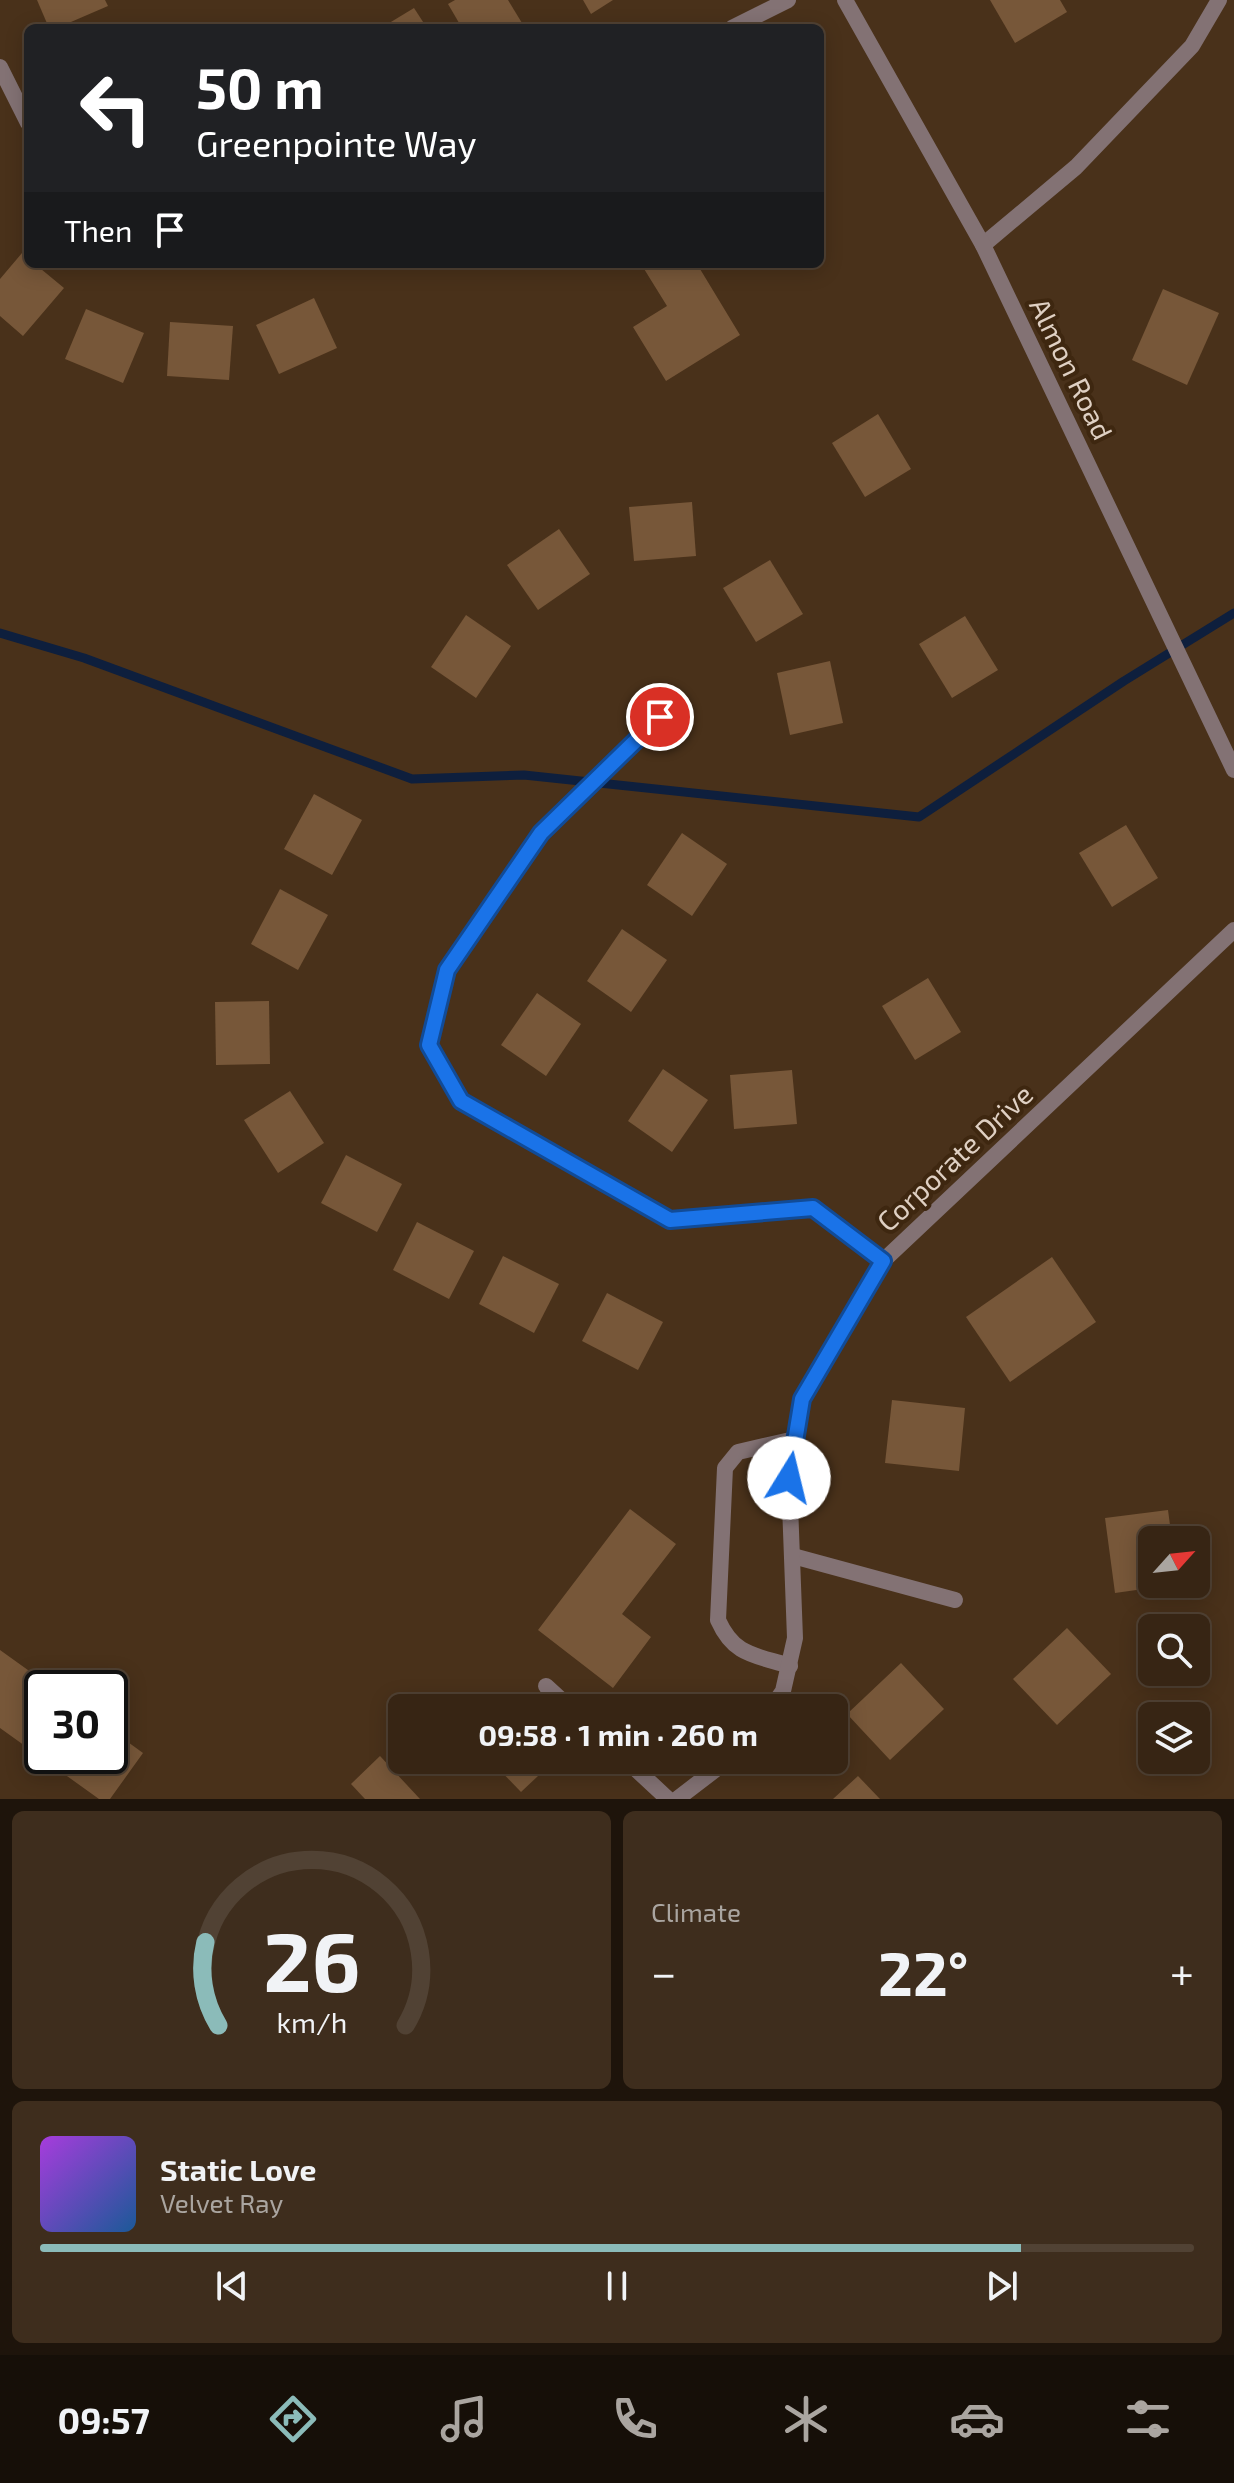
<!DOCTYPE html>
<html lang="en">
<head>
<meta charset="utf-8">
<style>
  :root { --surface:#372514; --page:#3e2d1d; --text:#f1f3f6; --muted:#aaa5a0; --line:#514234; --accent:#8bbbb9 }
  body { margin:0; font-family:"Exo 2",sans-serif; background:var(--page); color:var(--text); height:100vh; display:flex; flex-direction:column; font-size:30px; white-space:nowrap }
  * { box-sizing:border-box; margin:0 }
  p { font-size:26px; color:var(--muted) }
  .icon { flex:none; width:44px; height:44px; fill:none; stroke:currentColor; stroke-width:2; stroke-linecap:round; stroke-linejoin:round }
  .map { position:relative; height:1799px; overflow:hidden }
  .panel { display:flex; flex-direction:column; gap:12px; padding:12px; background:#1e140b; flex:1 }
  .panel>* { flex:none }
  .top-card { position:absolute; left:24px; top:24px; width:800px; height:244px; border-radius:12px; box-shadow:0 4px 20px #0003,0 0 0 2px var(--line); background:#202124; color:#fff; overflow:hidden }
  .needle { width:52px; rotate:63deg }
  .controls { position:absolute; left:1138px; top:1526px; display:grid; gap:16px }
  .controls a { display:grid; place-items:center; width:72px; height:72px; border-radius:12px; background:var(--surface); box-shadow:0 4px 20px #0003,0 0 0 2px var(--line); font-size:40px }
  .speed { position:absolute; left:24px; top:1670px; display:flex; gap:16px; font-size:40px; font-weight:700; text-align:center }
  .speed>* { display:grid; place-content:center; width:104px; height:104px; border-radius:50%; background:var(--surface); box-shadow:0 4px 20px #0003,0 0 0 2px var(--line); line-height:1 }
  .speed .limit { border:4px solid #111; border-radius:12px; background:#fff; color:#111 }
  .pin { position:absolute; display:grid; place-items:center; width:68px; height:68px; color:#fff; margin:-34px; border:4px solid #fff; border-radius:50%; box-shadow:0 2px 8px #0007 }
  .me { position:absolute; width:88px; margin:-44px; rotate:9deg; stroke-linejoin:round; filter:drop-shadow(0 0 6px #0008) }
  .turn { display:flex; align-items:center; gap:28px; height:168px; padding:0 40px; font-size:36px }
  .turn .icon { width:104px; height:104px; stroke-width:2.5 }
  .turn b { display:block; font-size:56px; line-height:68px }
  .then { display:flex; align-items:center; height:76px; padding:0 40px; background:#0003; gap:16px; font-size:30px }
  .big { font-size:60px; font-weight:700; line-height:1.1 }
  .panel .card { flex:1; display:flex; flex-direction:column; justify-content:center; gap:12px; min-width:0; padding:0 28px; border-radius:12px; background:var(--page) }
  .panel .dial { align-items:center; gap:0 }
  .dial svg { height:208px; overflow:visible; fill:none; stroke:var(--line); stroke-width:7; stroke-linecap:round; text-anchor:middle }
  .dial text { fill:var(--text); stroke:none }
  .song { display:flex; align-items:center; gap:24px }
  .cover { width:96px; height:96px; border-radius:12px; background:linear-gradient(135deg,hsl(280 70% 55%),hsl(210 70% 35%)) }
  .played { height:8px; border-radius:4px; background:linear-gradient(90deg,var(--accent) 85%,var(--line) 85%) }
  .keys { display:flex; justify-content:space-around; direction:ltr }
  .heat { display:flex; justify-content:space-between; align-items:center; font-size:44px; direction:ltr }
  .panel .tiles { flex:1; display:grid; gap:12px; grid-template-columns:1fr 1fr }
  .card:last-child { grid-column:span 2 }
  .trip { position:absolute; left:388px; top:1694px; width:460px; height:80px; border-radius:12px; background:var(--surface); box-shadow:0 4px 20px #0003,0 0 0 2px var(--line); font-weight:700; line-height:80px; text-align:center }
  .tabs { display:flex; height:128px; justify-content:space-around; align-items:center; background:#160f08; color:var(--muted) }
  .tabs .icon { width:56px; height:56px }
  .tabs .selected { color:var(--accent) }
  .tabs b { font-size:36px; color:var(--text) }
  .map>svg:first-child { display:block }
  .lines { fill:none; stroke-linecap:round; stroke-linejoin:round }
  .stream { stroke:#0e1f3d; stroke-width:9 }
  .building { fill:#775739 }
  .service { stroke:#837274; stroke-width:16 }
  .minor { stroke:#837274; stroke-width:16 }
  .tertiary { stroke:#837274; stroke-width:16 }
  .route-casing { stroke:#114b97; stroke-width:20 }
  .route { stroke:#1a73e8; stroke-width:14 }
  .labels { text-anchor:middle; stroke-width:8; stroke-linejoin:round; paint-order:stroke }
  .street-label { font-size:28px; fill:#dfd0c3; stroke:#3e2710 }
</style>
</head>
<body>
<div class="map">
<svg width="1234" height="1799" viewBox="0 0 1234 1799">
  <rect width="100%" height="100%" fill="#49311a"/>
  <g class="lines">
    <polyline class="stream" points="0,633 84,658 412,779 524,775 919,817 1124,681 1234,613"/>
  </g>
  <g class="building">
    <polygon points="37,0 105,0 108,6 57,28 49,28"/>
    <polygon points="455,0 508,0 525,28 462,28 448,4"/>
    <polygon points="583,0 613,0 591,14"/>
    <polygon points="990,0 1060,0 1067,12 1015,43"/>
    <polygon points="414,8 427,28 381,28"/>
    <polygon points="22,253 28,258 28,264 35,264 64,288 23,336 0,316 0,279"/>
    <polygon points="641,264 697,264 740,335 666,381 633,327 667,306"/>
    <polygon points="1163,289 1219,313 1187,385 1132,360"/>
    <polygon points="314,298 337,348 279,374 256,325"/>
    <polygon points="86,309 144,333 123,383 65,359"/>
    <polygon points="170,322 233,326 229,380 167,376"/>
    <polygon points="878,414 911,469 865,497 832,443"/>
    <polygon points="692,502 696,556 634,561 629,507"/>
    <polygon points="559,529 590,574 538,610 507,565"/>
    <polygon points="770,560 803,614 756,642 723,588"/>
    <polygon points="466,615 511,646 476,698 431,667"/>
    <polygon points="965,616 998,670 952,698 919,644"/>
    <polygon points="830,661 843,723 790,735 777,673"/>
    <polygon points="314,794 362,820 332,875 284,849"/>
    <polygon points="1126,825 1158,878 1112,907 1079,853"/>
    <polygon points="682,833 727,864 692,916 647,885"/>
    <polygon points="280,889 328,915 298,970 251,944"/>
    <polygon points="622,929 667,960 631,1012 587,981"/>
    <polygon points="928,978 961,1032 915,1060 882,1006"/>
    <polygon points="537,993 581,1024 546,1076 501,1045"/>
    <polygon points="269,1001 270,1064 216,1065 215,1002"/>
    <polygon points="663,1069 708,1100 672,1152 628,1121"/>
    <polygon points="792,1070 797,1124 734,1129 730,1075"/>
    <polygon points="290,1091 324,1143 278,1173 244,1120"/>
    <polygon points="346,1155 402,1184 377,1232 321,1203"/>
    <polygon points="417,1222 474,1251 449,1299 393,1270"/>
    <polygon points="503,1256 559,1284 534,1333 479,1304"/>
    <polygon points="1052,1257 1096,1322 1010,1382 966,1317"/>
    <polygon points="607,1293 663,1322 638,1370 582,1341"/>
    <polygon points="892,1400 965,1408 959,1471 885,1463"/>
    <polygon points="630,1509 676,1544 622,1614 651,1637 613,1688 538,1630"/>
    <polygon points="1168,1510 1172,1540 1152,1540 1152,1584 1165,1586 1115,1593 1105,1518"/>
    <polygon points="1067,1628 1111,1674 1057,1725 1013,1679"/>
    <polygon points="0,1650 53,1688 42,1688 42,1756 110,1756 110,1729 143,1753 110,1799 99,1799 0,1728"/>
    <polygon points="901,1663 944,1709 890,1760 847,1714"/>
    <polygon points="531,1695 544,1708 517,1708"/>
    <polygon points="380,1756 420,1799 365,1799 351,1784"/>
    <polygon points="490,1760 555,1760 521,1792"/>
    <polygon points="858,1776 880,1799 833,1799"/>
  </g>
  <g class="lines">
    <g class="service">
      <path d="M790,1666C755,1655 734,1656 718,1620L725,1468L738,1452L795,1439"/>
      <polyline points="546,1686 570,1708"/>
      <polyline points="626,1760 668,1799"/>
    </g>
    <g class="minor">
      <polyline points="732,28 788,0"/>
      <polyline points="0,67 28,123"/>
      <polyline points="983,245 1076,167 1192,46 1219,0"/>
      <polyline points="660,717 541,833 447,970 429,1045 461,1101 670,1220 813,1208 883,1261"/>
      <polyline points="793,1556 955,1600"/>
      <polyline points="771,1708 783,1691 795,1638 789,1478 802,1399 883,1261 1234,930"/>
      <polyline points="677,1799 728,1760"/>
    </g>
    <polyline class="tertiary" points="845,0 983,245 1234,770"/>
  </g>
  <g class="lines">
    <defs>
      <polyline id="route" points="660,717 541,833 447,970 429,1045 461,1101 670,1220 813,1208 883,1261 802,1399 789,1478"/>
    </defs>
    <use href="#route" class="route-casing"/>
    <use href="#route" class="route"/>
  </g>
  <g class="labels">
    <g class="street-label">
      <text transform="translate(1071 369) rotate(64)" y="10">Almon Road</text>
      <text transform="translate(955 1158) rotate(-43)" y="10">Corporate Drive</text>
    </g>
  </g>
</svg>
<div class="controls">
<a><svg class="needle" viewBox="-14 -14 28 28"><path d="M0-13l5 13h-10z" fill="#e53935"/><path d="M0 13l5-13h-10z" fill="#aaa5a0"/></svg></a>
<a><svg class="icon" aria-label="search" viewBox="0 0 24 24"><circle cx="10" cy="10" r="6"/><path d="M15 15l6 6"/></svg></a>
<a><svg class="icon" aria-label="layers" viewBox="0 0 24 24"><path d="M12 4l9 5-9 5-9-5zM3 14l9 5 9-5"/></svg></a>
</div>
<div class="speed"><div class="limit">30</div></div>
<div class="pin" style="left:660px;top:717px;background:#d93025"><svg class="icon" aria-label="arrive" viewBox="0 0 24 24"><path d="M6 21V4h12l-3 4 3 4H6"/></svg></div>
<svg class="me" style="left:789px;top:1478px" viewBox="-20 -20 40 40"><circle r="19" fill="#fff"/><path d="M0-13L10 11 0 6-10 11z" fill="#1a73e8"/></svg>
<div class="trip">09:58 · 1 min · 260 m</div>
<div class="top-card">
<div class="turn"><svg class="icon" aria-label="left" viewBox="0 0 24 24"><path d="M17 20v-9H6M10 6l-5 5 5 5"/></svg><div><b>50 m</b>Greenpointe Way</div></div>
<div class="then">Then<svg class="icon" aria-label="arrive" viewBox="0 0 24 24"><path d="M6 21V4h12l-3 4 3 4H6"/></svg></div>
</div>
</div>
<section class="panel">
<div class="tiles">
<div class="card dial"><svg viewBox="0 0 100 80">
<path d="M14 69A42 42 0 1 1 86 69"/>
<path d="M14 69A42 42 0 0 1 9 37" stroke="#8bbbb9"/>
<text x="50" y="56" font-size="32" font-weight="700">26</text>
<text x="50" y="72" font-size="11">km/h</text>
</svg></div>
<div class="card"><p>Climate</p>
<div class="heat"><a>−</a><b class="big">22°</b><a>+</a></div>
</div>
<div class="card">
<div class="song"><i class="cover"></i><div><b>Static Love</b><p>Velvet Ray</p></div></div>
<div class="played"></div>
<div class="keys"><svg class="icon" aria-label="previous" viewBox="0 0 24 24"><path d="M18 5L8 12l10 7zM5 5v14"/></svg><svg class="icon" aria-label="pause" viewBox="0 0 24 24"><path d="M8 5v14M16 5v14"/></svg><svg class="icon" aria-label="next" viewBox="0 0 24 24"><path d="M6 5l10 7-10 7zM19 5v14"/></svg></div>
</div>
</div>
</section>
<nav class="tabs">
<b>09:57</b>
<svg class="icon selected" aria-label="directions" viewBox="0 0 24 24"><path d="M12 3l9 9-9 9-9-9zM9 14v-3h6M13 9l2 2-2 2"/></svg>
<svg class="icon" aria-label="music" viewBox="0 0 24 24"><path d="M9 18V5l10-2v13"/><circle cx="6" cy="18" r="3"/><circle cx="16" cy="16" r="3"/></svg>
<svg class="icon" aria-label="phone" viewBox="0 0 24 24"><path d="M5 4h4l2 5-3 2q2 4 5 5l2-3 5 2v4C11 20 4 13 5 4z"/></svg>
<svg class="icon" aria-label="climate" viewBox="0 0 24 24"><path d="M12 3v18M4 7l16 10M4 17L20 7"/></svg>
<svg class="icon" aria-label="car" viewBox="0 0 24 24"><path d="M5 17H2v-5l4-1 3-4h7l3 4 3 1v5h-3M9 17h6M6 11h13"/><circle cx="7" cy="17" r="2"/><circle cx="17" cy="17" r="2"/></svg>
<svg class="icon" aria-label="filters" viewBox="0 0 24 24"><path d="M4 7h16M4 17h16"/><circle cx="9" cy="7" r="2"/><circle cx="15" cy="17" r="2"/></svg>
</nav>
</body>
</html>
